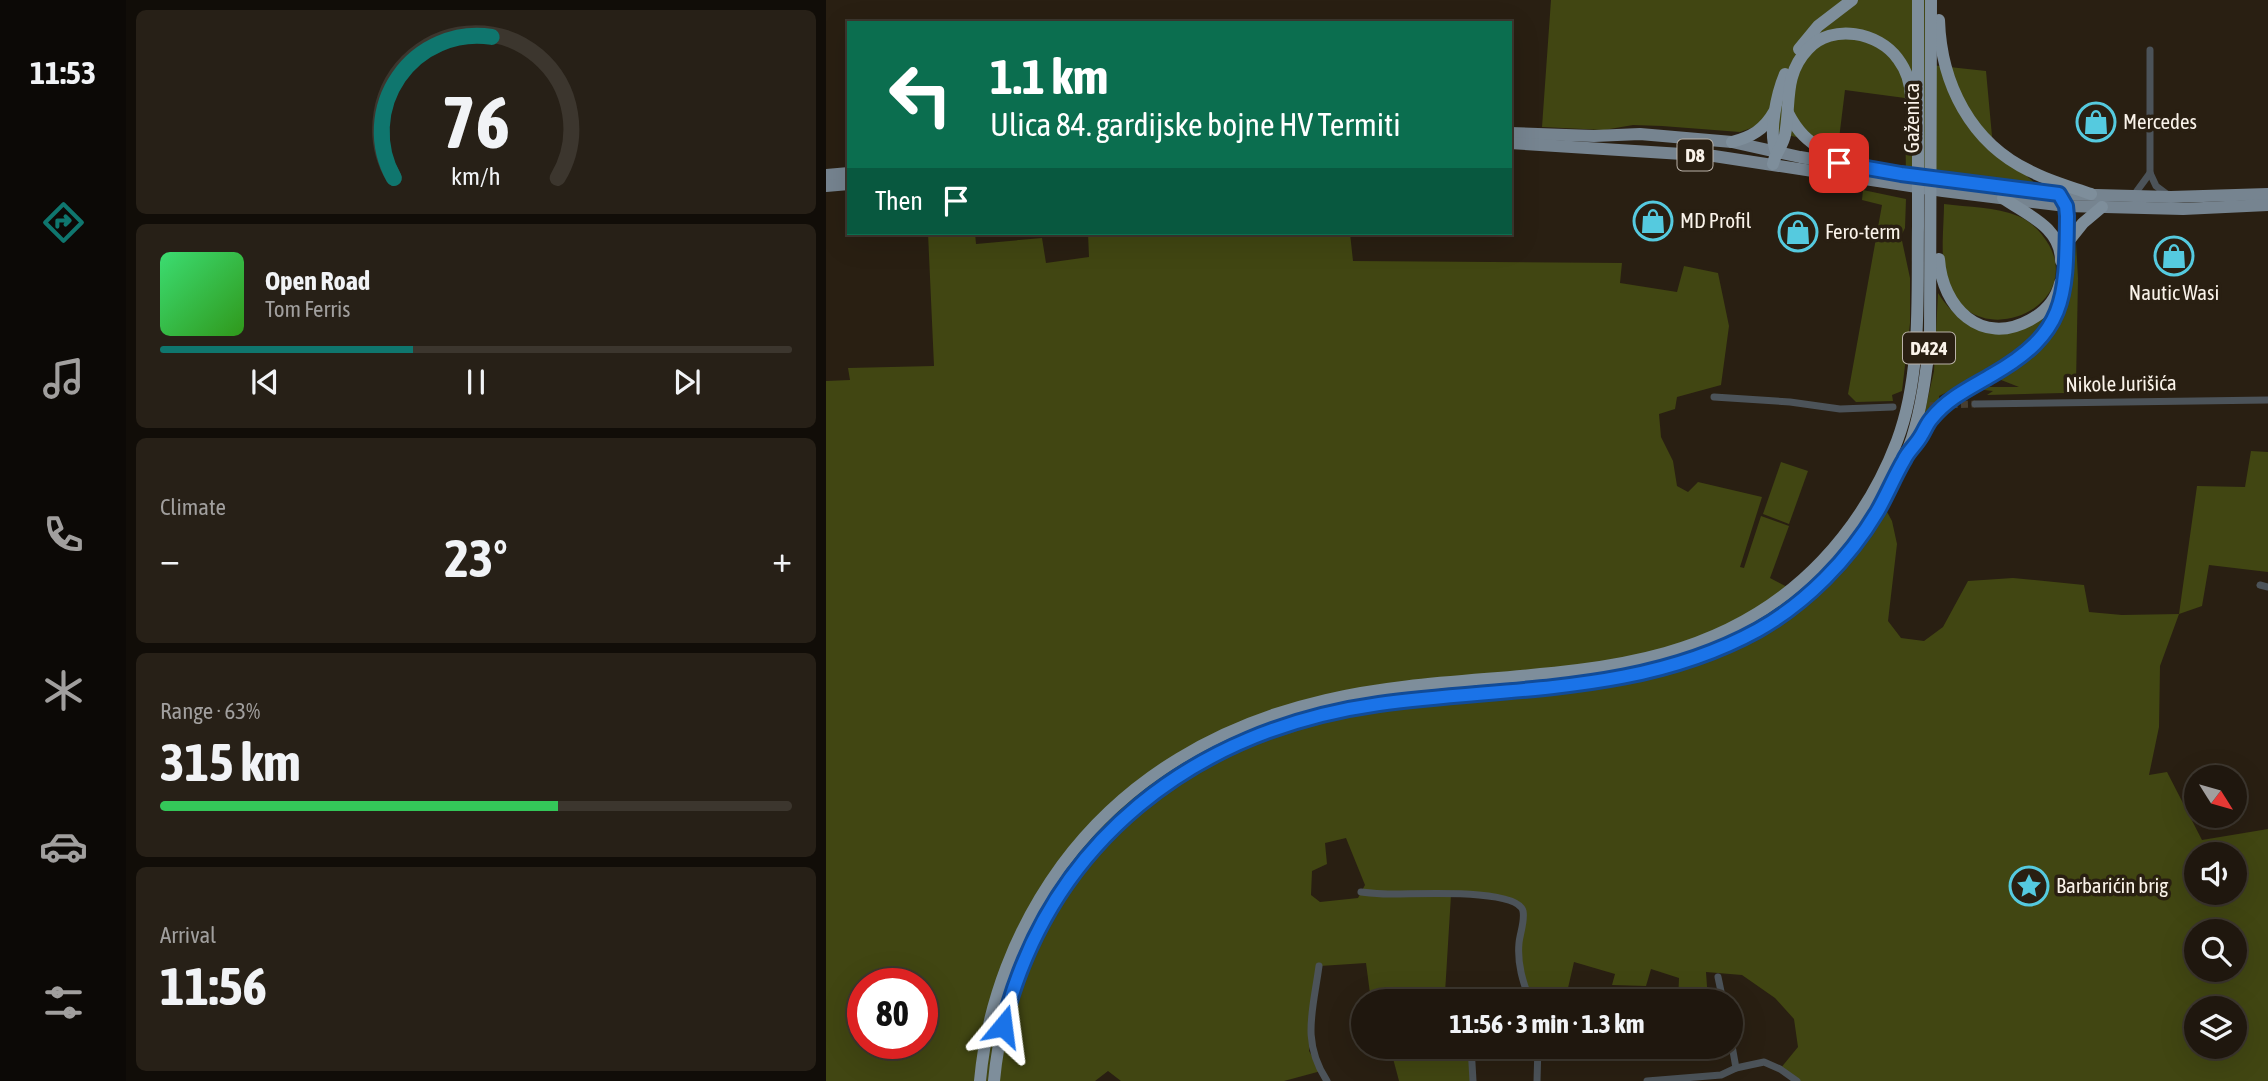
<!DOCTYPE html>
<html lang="en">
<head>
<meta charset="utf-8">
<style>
  :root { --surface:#1f170e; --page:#272017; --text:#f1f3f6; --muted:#a19f9e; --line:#3c362e; --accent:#0f766e }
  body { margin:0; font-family:"Asap Condensed",sans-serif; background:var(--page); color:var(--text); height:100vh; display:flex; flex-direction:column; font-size:26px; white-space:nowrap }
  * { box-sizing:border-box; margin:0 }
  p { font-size:23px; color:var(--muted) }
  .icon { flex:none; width:38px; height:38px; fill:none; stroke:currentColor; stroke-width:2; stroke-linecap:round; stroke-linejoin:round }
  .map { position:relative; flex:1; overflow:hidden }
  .drawer { display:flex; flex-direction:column; gap:10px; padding:10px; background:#110d08; width:700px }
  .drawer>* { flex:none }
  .guide { position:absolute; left:21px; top:21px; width:665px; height:214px; border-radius:0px; box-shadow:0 7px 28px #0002,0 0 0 2px var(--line); background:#0b6e4f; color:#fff; overflow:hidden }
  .needle { width:46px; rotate:127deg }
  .tools { position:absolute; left:1358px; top:765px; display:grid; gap:14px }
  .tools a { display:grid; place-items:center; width:63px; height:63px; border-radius:50%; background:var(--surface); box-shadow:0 7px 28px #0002,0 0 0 2px var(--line); font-size:35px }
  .speed { position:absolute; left:21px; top:968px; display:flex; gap:14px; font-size:35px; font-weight:700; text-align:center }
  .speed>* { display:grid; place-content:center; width:91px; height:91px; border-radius:50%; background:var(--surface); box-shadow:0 7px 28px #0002,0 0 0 2px var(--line); line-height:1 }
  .speed .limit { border:10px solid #d22; background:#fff; color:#111 }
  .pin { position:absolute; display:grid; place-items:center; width:60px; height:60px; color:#fff; margin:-30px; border-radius:14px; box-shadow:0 4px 10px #0006 }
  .me { position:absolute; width:77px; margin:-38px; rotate:16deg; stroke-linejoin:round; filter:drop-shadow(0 0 5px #0008) }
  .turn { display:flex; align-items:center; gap:24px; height:147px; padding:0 28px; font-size:32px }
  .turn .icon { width:91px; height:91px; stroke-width:2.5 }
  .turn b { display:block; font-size:49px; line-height:60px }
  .then { display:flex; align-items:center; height:66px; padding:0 28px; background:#0003; gap:14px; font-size:26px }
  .big { font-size:52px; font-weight:700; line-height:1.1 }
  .drawer .card { flex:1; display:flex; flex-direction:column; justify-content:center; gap:10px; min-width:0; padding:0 24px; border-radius:10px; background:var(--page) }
  .drawer .dial { align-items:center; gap:0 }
  .dial svg { height:182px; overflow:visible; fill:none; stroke:var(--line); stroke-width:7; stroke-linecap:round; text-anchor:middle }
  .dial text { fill:var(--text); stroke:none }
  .song { display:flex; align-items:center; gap:21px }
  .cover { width:84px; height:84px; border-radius:10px; background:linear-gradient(135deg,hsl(140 70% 55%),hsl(110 70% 35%)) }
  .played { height:7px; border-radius:4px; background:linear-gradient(90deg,var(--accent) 40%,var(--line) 40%) }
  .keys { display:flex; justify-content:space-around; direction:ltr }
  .heat { display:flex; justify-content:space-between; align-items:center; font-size:38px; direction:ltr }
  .charge { height:10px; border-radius:5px; background:linear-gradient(90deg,#34c759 63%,var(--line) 0) }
  .trip { position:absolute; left:525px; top:989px; width:392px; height:70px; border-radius:35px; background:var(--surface); box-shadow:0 7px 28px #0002,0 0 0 2px var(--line); font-weight:700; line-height:70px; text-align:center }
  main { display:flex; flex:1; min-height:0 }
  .tabs { display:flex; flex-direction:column; width:126px; justify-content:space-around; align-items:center; background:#0c0906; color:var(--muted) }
  .tabs .icon { width:49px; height:49px }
  .tabs .active { color:var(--accent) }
  .tabs b { font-size:32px; color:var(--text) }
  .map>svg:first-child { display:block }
  .green { fill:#414612; fill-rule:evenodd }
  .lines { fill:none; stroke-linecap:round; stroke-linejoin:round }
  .minor-tunnel { stroke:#483f32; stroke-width:7; stroke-dasharray:7 3.5; stroke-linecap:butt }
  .minor { stroke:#4c5359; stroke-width:7 }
  .primary { stroke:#768490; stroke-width:12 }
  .trunk { stroke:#7e8e9b; stroke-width:12 }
  .route-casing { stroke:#114b97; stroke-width:18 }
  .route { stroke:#1a73e8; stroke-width:12 }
  .labels { text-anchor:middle; stroke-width:7; stroke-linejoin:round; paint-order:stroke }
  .shield { fill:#291f12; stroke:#bbb3a9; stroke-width:2 }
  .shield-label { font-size:19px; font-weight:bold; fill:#faf3ea }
  .street-label { font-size:21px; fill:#faf3ea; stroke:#291f12 }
  .poi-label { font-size:21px; fill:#faf3ea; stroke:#291f12; text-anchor:start }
</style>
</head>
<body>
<main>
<nav class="tabs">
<b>11:53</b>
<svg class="icon active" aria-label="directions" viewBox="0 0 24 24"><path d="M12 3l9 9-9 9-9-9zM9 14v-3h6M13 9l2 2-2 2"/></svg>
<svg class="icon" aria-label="music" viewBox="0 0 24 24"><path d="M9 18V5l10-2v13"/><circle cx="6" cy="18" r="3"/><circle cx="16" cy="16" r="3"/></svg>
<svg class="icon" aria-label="phone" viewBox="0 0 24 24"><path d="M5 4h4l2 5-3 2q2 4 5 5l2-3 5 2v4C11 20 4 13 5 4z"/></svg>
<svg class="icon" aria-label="climate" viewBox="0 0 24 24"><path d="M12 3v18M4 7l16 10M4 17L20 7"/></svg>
<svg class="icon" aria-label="car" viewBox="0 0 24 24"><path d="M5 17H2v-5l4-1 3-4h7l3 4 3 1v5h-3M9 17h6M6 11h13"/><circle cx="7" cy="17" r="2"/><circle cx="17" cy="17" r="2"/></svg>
<svg class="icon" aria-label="filters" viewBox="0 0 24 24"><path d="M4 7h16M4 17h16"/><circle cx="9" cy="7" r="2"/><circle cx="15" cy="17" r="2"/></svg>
</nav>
<section class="drawer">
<div class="card dial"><svg viewBox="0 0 100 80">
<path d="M14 69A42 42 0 1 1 86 69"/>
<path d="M14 69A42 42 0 0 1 57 7" stroke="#0f766e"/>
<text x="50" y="56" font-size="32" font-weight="700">76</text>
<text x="50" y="72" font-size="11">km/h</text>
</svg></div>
<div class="card">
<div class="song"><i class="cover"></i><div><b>Open Road</b><p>Tom Ferris</p></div></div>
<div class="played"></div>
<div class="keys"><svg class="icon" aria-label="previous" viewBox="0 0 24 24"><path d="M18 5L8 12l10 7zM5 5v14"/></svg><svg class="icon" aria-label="pause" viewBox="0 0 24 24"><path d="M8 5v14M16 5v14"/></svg><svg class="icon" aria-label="next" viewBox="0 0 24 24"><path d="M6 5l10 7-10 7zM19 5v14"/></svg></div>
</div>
<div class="card"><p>Climate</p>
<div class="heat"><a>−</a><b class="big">23°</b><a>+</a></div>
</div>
<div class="card"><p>Range · 63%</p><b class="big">315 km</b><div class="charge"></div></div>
<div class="card"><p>Arrival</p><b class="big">11:56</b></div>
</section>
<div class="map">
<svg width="1442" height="1081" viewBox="0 0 1442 1081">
  <rect width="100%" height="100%" fill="#291f12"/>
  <g class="green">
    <polygon points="725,0 1105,0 1105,65 1160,71 1167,147 1218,191 1080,179 1079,98 1019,90 1012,147 928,127 914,132 836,126 807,125 778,130 716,127"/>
    <polygon points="1037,190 1080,199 1079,228 1075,236 1084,278 1084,323 1076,391 1066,395 1067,401 1030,402 1022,394 1056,205 1036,200"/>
    <path d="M1118,204C1142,207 1170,207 1192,216C1206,222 1216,233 1223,245C1259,310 1144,357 1120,279C1114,258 1118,225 1118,204Z"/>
    <path d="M102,233H149L150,244L216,238L220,263L263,257L262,233H524L527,261L796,263L794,283L851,292L858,266L892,273L903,326L895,385L851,397L849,409L833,414L835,437L847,461L851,486L862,492L872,482L936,497L914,567L918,568L935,516L963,526L944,578L973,593L1029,533L1053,497L1066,521L1071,544L1062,621L1075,638L1098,641L1117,627L1142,581L1187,578L1258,585L1263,612L1296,615L1353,614L1371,486L1419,487L1425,451L1442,452V572L1383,565L1376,606L1353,614L1334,666L1333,727L1323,775L1341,772L1376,840L1442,829V1081H971L954,1069L972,1047L968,1019L949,998L916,975L880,972L882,1001H852L853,978L825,969L820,986L786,985L789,974L748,962L739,1001L703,999L692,957L697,909L682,900L625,895L619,993L643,995V1001H545L540,963L494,966L483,1051L495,1071L458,1081H295L282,1071L269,1081H0V381L24,380L22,368L108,366ZM520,838L539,885L532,898L494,902L485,895L486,871L501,864L499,843ZM1370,854H1409V892H1370ZM1370,931H1409V970H1370ZM37,984H96V1043H37ZM1370,1008H1409V1046H1370Z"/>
    <path d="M1250,242L1252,278L1250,384L1239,383L1238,393L1161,395L1167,391L1150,389L1164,382L1163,387H1193L1170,378C1237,348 1246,310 1250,242Z"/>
    <path d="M1112,293C1128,318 1141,323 1168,332L1229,303C1223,314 1218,327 1210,336C1192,356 1138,386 1113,396V400L1096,424L1108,371Z"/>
    <polygon points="955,462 982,471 963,524 937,514"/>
    <polygon points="564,1047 645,1047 647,1081 573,1081"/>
  </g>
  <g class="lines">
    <polyline class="minor-tunnel" points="1093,406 1149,404"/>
    <g class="minor">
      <polyline points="1324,50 1324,173 1330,186 1342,195"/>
      <polyline points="1308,195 1324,173"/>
      <polyline points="888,397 964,402 1014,409 1067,407"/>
      <polyline points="1149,404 1442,400"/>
      <polyline points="1434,585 1442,587"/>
      <path d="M535,892C544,893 553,894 562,894C584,895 691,887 697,911C699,921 694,933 693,943C691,964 697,982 704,1001"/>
      <path d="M493,966C487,1011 475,1041 501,1081"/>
      <polyline points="892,977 897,1001"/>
      <polyline points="643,995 643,1001"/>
      <polyline points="905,1040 910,1068"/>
      <polyline points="645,1046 647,1081"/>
      <polyline points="711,1081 712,1046"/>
      <polyline points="821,1081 895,1075 910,1068 938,1062 954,1069 971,1081"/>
    </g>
    <g class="primary">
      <polyline points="684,133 768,136 814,134 906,142 974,157 1075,174 1233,194 1345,197 1442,194"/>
      <polyline points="684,143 888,156 1117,191 1240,206 1357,209 1442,205"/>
      <polyline points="0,175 23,173"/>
      <polyline points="0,186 23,184"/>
    </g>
    <g class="trunk">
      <path d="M1113,20C1115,84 1145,143 1204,171C1223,181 1245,187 1265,194"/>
      <polyline points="973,49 992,26 1026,0"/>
      <path d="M962,113C976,141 990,144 1013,163"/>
      <path d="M906,142C925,137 938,130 948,112"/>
      <path d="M950,151C942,133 951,93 959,74"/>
      <path d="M947,164C949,153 957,146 959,135C965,104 957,75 982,49C1006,23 1053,32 1072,59C1081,71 1085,85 1085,99"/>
      <path d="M1177,198C1201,215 1235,227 1235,261"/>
      <polyline points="1241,243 1257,223 1276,207"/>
      <path d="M1113,259C1116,307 1155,347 1204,320C1219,312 1230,300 1234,283"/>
      <path d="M1088,446C1101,430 1108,413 1124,400C1141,387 1162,378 1180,367C1228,339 1240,304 1241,250C1241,230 1244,212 1233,194"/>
      <path d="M154,1081C161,1003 190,928 236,865C301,777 395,724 500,700C672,660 861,703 996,561C1028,527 1054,486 1071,441C1096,375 1091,296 1092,226C1092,151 1092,75 1092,0"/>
      <path d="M168,1081C175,1005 203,933 248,873C301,801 378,749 463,723C562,694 666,697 767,683C913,663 1038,584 1086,438C1096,406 1100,373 1104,340L1105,0"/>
    </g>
  </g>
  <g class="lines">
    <defs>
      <path id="route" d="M177,1026C223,841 368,730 553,704C683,686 814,695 932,630C980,603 1023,559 1051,512C1061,495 1068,477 1078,460C1082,451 1090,445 1095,436C1099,430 1101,423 1106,418C1122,398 1144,388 1166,375C1242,332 1240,296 1241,216L1240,206L1233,194L1075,174L1013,163"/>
    </defs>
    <use href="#route" class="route-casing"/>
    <use href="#route" class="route"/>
  </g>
  <defs>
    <symbol id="shop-ring" viewBox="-11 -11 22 22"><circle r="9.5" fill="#291f12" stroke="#55cadf" stroke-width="1.5"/><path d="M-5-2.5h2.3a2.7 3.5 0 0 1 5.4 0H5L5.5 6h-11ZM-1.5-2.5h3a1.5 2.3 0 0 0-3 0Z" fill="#55cadf"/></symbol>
    <symbol id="sight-ring" viewBox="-11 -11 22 22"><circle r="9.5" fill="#291f12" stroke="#55cadf" stroke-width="1.5"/><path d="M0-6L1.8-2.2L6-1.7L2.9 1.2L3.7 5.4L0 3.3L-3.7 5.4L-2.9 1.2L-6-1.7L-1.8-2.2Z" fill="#55cadf"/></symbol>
  </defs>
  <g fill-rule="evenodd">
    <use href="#shop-ring" x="1248" y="100" width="44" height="44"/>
    <use href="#shop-ring" x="805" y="199" width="44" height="44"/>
    <use href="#shop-ring" x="950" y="210" width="44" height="44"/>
    <use href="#shop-ring" x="1326" y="234" width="44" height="44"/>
    <use href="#sight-ring" x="1181" y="864" width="44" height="44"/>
  </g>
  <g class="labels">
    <g class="shield">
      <rect x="851.5" y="139.5" width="35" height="31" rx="5"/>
      <rect x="1077" y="332.5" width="52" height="31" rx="5"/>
    </g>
    <g class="shield-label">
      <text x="869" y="162">D8</text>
      <text x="1103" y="355">D424</text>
    </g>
    <g class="street-label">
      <text transform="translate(1086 118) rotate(-90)" y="7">Gaženica</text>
      <text transform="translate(1295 384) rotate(-1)" y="7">Nikole Jurišića</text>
    </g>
    <g class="poi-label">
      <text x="1297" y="129">Mercedes</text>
      <text x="854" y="228">MD Profil</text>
      <text x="999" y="239">Fero-term</text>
      <text x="1348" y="300" text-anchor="middle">Nautic Wasi</text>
      <text x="1230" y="893">Barbarićin brig</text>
    </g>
  </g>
</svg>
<div class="tools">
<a><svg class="needle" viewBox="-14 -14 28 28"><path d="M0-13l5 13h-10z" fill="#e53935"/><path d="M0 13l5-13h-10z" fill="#a19f9e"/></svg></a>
<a><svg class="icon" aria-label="sound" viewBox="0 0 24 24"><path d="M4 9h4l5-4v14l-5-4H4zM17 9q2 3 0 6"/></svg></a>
<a><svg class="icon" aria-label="search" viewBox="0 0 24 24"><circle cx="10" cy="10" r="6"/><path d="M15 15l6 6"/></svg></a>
<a><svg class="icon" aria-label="layers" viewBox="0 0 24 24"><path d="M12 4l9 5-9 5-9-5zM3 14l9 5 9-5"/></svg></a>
</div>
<div class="speed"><div class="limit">80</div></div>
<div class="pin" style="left:1013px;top:163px;background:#d93025"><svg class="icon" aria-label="arrive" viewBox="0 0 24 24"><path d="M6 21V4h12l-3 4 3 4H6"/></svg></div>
<svg class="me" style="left:177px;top:1026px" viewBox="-20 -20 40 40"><path d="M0-17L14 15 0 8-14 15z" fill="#1a73e8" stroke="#fff" stroke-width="4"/></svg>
<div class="trip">11:56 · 3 min · 1.3 km</div>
<div class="guide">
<div class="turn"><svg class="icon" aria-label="left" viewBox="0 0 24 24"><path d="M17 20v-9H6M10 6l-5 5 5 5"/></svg><div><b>1.1 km</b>Ulica 84. gardijske bojne HV Termiti</div></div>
<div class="then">Then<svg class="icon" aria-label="arrive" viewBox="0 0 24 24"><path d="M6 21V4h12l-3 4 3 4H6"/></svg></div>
</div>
</div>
</main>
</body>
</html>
